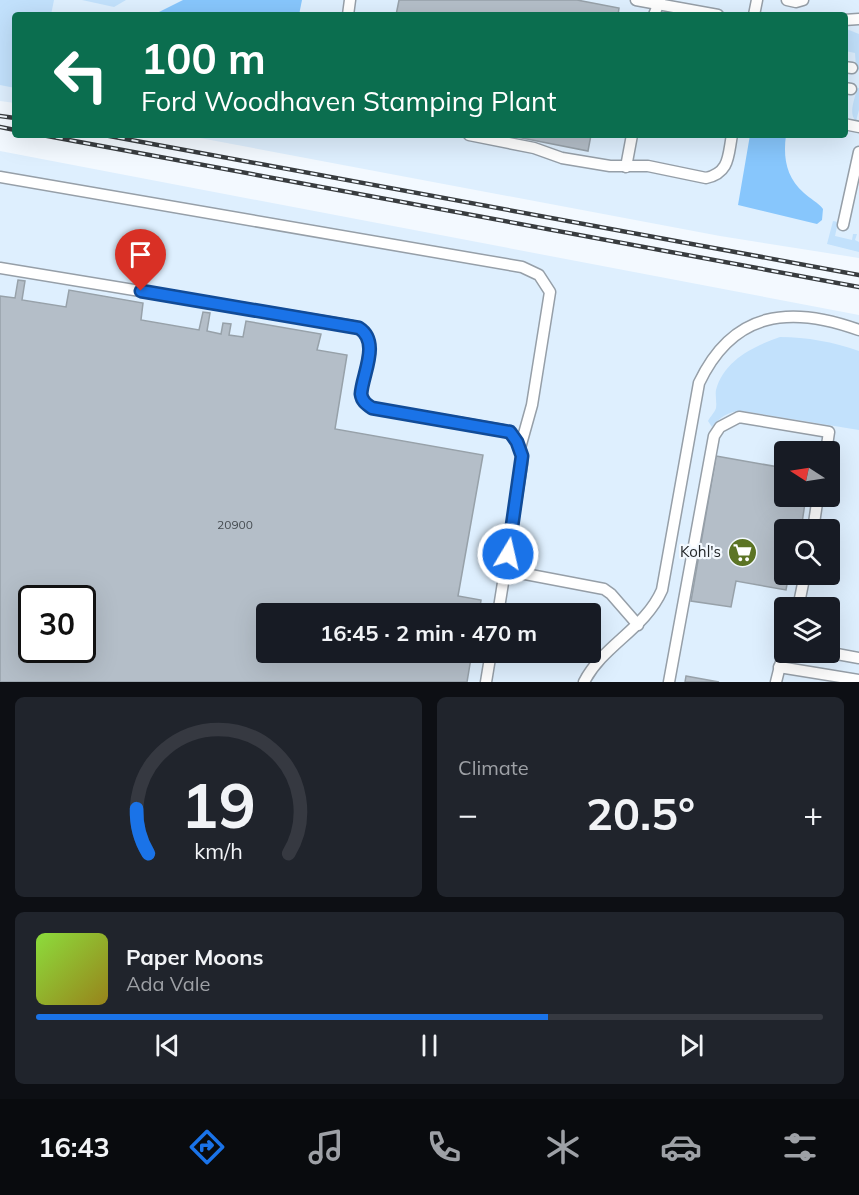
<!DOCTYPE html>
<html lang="en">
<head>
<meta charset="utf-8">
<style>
  :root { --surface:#171b24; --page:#20242c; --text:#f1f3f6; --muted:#9ea1a6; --line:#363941; --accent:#1a73e8 }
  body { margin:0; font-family:Mulish,sans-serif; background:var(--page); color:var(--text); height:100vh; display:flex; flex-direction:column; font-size:22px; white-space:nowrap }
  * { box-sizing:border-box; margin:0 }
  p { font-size:20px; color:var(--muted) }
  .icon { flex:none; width:33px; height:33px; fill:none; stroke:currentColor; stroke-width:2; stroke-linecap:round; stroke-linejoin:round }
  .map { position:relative; height:682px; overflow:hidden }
  .drawer { display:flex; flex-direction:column; gap:15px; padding:15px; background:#0d0f14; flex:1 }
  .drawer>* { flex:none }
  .guide { position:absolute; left:12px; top:12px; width:836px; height:126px; border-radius:6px; box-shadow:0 6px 24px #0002; background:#0b6e4f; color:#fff; overflow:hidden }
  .needle { width:39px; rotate:282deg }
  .fabs { position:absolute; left:774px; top:441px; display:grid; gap:12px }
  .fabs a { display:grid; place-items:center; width:66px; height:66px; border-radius:6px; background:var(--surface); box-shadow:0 6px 24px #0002; font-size:30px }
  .speed { position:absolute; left:18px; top:585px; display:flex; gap:12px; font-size:30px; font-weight:700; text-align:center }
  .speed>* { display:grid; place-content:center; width:78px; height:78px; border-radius:50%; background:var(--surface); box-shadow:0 6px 24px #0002; line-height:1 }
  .speed .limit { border:3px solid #111; border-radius:9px; background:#fff; color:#111 }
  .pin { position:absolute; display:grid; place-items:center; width:51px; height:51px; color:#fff; margin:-62px -26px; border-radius:50% 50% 50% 0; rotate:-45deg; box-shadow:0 0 6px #0007 }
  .pin .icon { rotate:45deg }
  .me { position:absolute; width:66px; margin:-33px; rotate:9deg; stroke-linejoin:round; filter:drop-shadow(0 0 4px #0008) }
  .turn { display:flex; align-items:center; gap:21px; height:126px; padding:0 30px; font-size:27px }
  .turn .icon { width:78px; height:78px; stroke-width:2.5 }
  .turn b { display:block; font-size:42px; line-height:51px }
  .big { font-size:45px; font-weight:700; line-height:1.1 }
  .drawer .tile { flex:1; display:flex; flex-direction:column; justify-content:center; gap:9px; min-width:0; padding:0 21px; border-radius:9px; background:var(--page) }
  .drawer .dial { align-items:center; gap:0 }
  .dial svg { height:156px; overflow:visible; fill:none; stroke:var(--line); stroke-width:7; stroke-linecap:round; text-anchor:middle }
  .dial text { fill:var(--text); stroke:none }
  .song { display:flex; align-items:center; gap:18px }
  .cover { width:72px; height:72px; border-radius:9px; background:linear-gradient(135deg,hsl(90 70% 55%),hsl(50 70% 35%)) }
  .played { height:6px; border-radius:3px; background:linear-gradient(90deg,var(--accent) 65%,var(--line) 65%) }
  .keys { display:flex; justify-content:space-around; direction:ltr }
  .heat { display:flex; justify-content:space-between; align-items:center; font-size:33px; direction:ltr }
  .drawer .tiles { flex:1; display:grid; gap:15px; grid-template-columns:1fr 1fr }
  .tile:last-child { grid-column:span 2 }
  .trip { position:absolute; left:256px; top:603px; width:345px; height:60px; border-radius:6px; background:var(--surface); box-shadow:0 6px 24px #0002; font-weight:700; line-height:60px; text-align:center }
  .tabs { display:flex; height:96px; justify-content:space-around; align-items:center; background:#090b0e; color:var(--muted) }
  .tabs .icon { width:42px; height:42px }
  .tabs .selected { color:var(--accent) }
  .tabs b { font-size:27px; color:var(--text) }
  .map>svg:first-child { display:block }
  .built { fill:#deeffe; fill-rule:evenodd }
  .green { fill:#c2e1fc }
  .water { fill:#87c6fc }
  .building { fill:#b4bec8; stroke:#97a1a9; stroke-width:1.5; fill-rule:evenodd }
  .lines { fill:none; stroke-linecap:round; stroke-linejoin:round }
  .minor-casing { stroke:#969fa8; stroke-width:13 }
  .minor { stroke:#fff; stroke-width:10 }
  .rail-casing { stroke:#383c3f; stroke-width:4.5 }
  .rail { stroke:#f3f9ff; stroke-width:2; stroke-dasharray:7; stroke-linecap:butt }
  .route-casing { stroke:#114b97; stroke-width:15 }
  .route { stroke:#1a73e8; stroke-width:10 }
  .labels { text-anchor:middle; stroke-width:4.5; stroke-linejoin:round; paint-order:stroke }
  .number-label { font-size:12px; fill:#464c51 }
  .poi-label { font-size:15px; fill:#222629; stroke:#f3f9ff; text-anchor:end }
</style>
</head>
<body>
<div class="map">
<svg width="859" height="682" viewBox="0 0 859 682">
  <rect width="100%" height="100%" fill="#f3f9ff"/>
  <g class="built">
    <polygon points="0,0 859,0 859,258 720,236 184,135 844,135 844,15 15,15 15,103 0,101"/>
    <path d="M0,151L859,315V682H0ZM784,452H830V496H784ZM784,530H830V574H784ZM32,598H82V650H32ZM784,608H830V652H784ZM267,614H591V652H267Z"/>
  </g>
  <g class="green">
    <polygon points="0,0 54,0 51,15 15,15 15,88 0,85"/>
    <polygon points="82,0 126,0 114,7"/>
    <polygon points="844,28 859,34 859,71 856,67 855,53 845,51"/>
    <path d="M857,88H859V110L856,121C848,113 855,99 857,88Z"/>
    <polygon points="833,221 838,222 835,236 852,240 853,234 857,234 855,240 859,242 859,252 827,244"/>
    <path d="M780,337C807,337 833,342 859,351V430L742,411C729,411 720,417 712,427L708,421C710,417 715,412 716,408C717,402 715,396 716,390C724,360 754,346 780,337Z"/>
  </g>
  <g class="water">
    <polygon points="183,0 302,0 299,15 153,15"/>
    <path d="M750,135H786C783,158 786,177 804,193C810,199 818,202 823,209L822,220L817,224L738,205Z"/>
  </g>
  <g class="building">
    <polygon points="399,0 577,0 619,8 618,15 396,15"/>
    <polygon points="507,135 591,135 588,151"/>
    <path d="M18,280L25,281L22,300L66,307L69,290L143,303L141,320L199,330L203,312L210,313L207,331L221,334L223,323L231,324L229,335L243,337L246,321L321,334L317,350L347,355L335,429L483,455L458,596L481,600L479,614H267V652H472L467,682H0V296L15,298ZM32,598H82V650H32Z"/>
    <polygon points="716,456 784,468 784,496 806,496 801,530 784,530 784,574 789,574 786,590 736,581 731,607 691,601"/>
    <polygon points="686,676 719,682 685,682"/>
  </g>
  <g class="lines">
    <defs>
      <g id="minor">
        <polyline points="636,0 718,15"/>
        <polyline points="787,0 796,2 803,0"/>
        <polyline points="348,15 350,0"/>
        <polyline points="654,15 660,0"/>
        <polyline points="754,15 757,0"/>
        <polyline points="844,20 859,19"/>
        <polyline points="844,67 852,68"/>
        <polyline points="844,88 851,89"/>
        <polyline points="844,124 859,127"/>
        <path d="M469,135L534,148L562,158L610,166H648L706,178C730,173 728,155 732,135"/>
        <polyline points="626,167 632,135"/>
        <polyline points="0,177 522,267 539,275 550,292 532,405 520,448"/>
        <polyline points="843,225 859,152"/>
        <path d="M0,268L352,326C384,334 362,372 361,394L364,402L372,408L502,430C517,435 523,449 522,464L498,614"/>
        <polyline points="813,530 818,496"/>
        <polyline points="520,573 604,589 611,594 638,625"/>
        <polyline points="798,608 805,574"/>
        <polyline points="826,652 859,658"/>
        <polyline points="779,667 859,680"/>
        <polyline points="486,682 491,652"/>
        <path d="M584,682C603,645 645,629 662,590L699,383C733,311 790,305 859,330"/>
        <polyline points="669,682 714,436 720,427 739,417 829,432 826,452"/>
        <polyline points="776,682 784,650"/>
      </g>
    </defs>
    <use href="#minor" class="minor-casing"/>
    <use href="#minor" class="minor"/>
    <defs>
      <g id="rail">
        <polyline points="0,116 15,118"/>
        <polyline points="0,127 15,130"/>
        <polyline points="42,135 859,287"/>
        <polyline points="104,135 859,275"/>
      </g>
    </defs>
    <use href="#rail" class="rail-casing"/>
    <use href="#rail" class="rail"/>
  </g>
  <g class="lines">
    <defs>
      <path id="route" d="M141,291L359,328C381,342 362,375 361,394C362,401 366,404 372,408L510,432L517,442L522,456L508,554"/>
    </defs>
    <use href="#route" class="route-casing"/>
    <use href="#route" class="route"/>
  </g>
  <defs>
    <symbol id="supermarket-disc" viewBox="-11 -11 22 22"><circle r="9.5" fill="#5c7425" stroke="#f3f9ff"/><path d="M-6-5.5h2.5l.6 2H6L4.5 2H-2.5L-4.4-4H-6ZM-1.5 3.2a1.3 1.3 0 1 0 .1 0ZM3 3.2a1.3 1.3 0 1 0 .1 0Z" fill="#fff"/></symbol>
  </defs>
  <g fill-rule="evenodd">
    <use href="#supermarket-disc" x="726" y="536" width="33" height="33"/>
  </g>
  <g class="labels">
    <g class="number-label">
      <text x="235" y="529">20900</text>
    </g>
    <g class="poi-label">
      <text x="721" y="557">Kohl's</text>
    </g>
  </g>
</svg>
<div class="fabs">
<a><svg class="needle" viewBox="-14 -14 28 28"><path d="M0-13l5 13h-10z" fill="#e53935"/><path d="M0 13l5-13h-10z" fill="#9ea1a6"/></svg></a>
<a><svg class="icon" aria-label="search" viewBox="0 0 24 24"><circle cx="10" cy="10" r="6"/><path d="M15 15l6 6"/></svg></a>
<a><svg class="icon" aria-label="layers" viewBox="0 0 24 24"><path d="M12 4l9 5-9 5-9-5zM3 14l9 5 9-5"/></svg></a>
</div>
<div class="speed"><div class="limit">30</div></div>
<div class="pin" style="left:141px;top:291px;background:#d93025"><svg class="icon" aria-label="arrive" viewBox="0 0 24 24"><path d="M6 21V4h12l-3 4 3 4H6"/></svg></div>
<svg class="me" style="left:508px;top:554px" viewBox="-20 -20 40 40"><circle r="17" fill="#1a73e8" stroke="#fff" stroke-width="3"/><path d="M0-11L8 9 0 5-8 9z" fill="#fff"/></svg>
<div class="trip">16:45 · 2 min · 470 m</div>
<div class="guide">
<div class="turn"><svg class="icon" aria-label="left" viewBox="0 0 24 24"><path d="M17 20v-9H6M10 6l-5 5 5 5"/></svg><div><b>100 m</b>Ford Woodhaven Stamping Plant</div></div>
</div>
</div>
<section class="drawer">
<div class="tiles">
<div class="tile dial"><svg viewBox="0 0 100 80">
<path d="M14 69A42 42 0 1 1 86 69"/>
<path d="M14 69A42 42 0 0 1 8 46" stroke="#1a73e8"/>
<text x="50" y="56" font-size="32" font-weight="700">19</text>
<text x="50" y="72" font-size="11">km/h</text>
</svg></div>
<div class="tile"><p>Climate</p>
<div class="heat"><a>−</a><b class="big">20.5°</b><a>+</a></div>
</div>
<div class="tile">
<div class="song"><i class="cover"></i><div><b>Paper Moons</b><p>Ada Vale</p></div></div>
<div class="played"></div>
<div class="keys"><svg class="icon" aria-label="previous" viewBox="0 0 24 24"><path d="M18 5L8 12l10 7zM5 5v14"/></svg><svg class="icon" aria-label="pause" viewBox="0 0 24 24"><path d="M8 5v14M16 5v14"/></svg><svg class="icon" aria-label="next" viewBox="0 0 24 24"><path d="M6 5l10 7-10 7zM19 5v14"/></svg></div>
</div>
</div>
</section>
<nav class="tabs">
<b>16:43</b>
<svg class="icon selected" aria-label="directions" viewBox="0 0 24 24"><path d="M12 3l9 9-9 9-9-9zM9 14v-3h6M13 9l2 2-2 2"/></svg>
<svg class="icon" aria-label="music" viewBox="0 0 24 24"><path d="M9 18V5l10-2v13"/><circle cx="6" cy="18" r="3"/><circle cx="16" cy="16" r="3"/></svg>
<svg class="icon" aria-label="phone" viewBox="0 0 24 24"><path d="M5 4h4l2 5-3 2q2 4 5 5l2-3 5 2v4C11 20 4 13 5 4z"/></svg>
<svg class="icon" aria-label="climate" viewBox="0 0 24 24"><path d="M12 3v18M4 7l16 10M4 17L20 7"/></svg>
<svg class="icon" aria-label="car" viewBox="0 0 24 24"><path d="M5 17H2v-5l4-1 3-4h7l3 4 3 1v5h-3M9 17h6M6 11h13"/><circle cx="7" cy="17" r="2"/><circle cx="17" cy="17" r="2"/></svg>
<svg class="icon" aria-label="filters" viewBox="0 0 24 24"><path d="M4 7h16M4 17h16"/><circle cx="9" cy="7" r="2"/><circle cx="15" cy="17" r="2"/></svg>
</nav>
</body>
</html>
